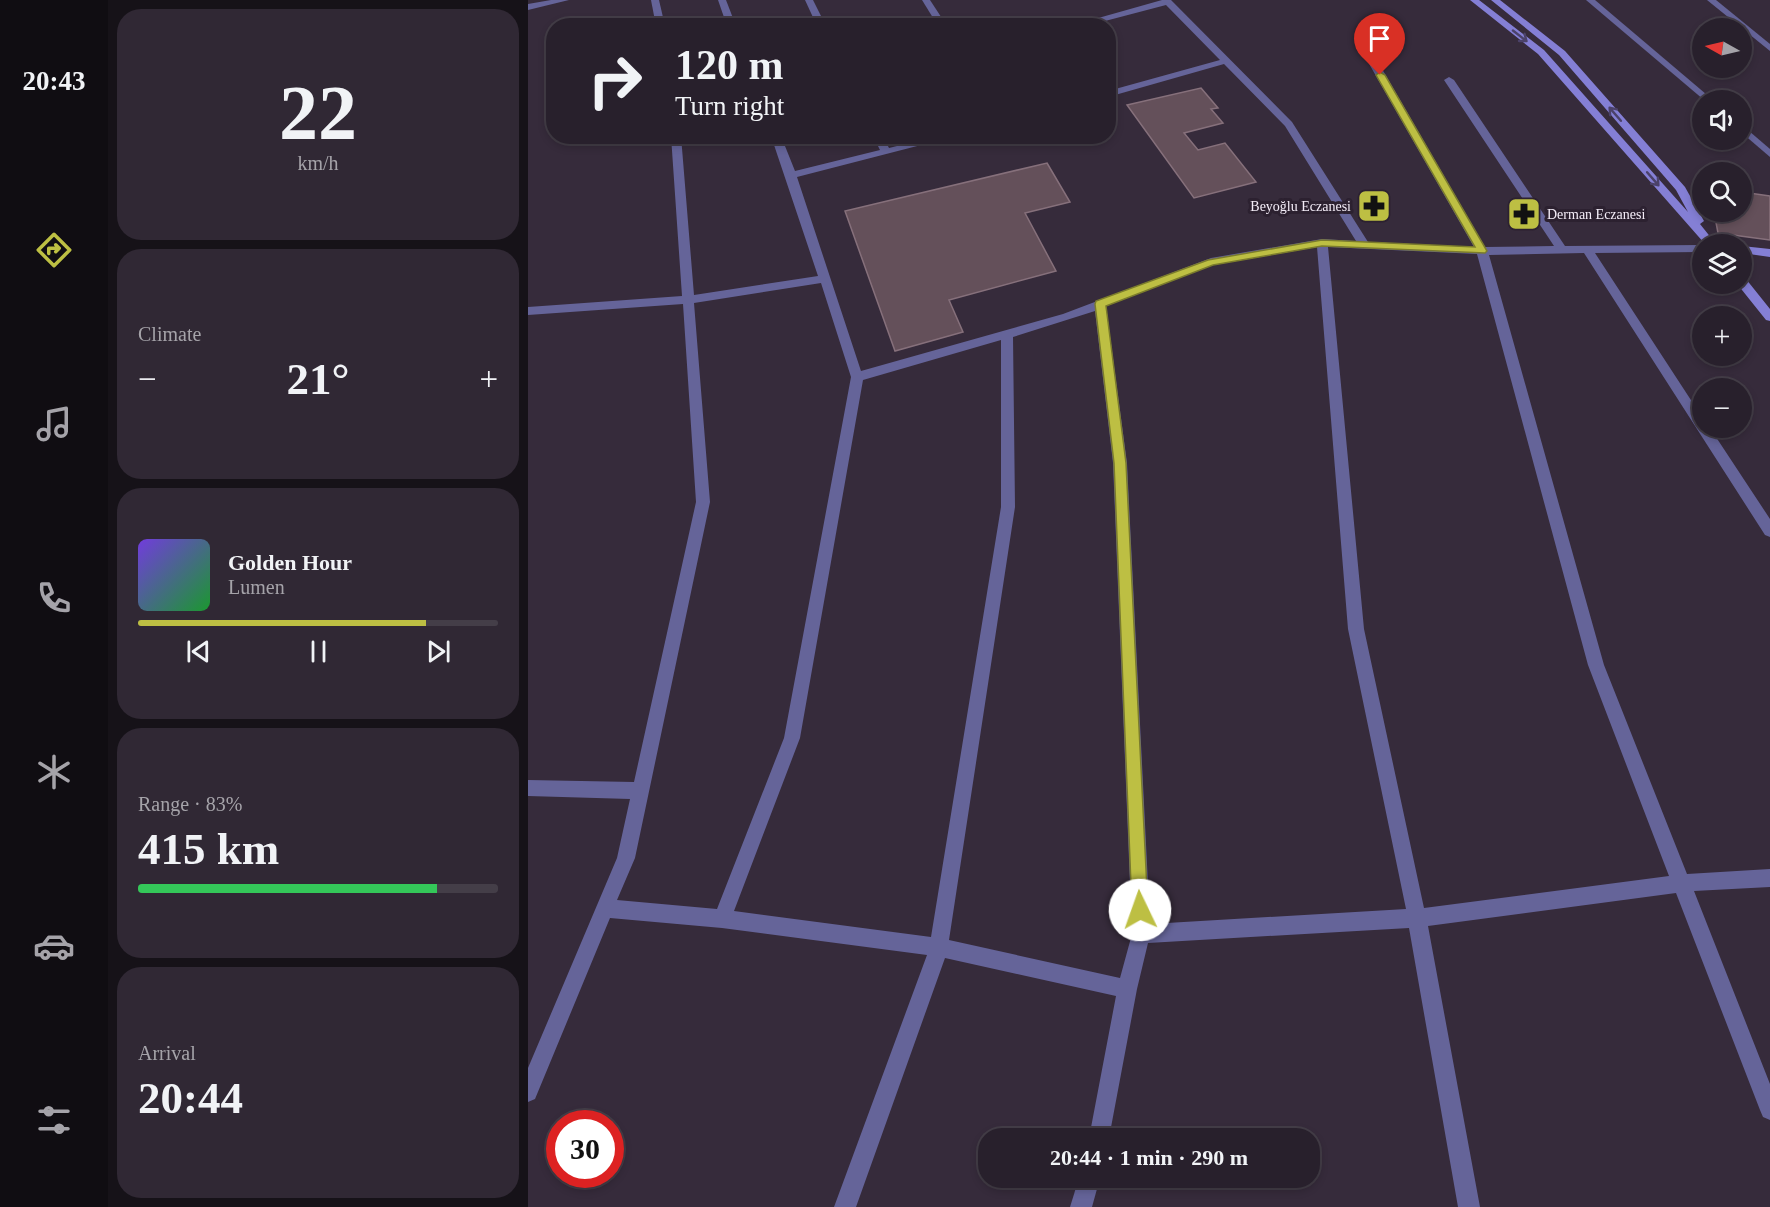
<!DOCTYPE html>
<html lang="en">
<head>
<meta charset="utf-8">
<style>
  :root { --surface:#28202c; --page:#302834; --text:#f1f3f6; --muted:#a5a3a9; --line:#443e48; --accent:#bdbf43 }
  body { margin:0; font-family:Georgia,serif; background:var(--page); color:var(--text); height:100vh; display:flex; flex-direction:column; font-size:22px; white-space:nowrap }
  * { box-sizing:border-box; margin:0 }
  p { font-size:20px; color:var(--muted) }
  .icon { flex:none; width:33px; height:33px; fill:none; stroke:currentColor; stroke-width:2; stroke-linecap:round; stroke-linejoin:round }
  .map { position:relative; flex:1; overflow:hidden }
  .drawer { display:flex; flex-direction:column; gap:9px; padding:9px; background:#161218; width:420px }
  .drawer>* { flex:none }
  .guide { position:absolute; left:18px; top:18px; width:570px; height:126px; border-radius:24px; box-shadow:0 3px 9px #0003,0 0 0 2px var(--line); background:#28202c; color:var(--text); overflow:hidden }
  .needle { width:39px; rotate:278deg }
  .buttons { position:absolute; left:1164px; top:18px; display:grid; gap:12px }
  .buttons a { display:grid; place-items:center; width:60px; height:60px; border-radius:50%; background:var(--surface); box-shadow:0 3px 9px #0003,0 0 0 2px var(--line); font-size:30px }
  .speed { position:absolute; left:18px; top:1110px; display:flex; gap:12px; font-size:30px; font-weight:700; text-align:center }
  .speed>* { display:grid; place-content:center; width:78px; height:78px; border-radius:50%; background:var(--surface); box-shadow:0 3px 9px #0003,0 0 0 2px var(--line); line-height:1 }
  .speed .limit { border:9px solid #d22; background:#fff; color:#111 }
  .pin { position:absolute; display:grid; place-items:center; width:51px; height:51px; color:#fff; margin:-62px -26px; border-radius:50% 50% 50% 0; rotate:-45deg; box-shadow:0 0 6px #0007 }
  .pin .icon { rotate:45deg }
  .me { position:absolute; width:66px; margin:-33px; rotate:357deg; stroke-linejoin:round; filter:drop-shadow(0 0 4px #0008) }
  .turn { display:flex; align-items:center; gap:21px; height:126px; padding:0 30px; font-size:27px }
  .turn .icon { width:78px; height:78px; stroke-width:2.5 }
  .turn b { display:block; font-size:42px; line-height:51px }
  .big { font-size:45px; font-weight:700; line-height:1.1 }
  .drawer .card { flex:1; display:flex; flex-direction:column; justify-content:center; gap:9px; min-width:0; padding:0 21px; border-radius:24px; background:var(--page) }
  .drawer .dial { align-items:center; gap:0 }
  .dial b { font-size:78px; line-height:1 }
  .song { display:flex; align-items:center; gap:18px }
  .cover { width:72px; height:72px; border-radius:9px; background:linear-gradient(135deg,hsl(260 70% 55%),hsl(130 70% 35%)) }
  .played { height:6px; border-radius:3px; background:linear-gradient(90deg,var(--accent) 80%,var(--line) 80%) }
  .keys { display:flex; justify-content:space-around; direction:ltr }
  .heat { display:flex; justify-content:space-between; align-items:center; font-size:33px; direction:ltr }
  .charge { height:9px; border-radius:4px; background:linear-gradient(90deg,#34c759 83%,var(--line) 0) }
  .trip { position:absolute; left:450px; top:1128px; width:342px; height:60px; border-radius:24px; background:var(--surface); box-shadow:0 3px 9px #0003,0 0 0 2px var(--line); font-weight:700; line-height:60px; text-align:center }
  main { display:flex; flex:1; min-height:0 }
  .menu { display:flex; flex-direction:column; width:108px; justify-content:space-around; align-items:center; background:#100d12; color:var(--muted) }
  .menu .icon { width:42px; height:42px }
  .menu .current { color:var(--accent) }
  .menu b { font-size:27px; color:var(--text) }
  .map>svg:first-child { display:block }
  .building { fill:#64505a; stroke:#86707b; stroke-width:1.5 }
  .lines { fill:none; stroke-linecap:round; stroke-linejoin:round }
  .minor { fill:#656499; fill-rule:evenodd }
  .tertiary { fill:#656499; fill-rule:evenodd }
  .secondary { fill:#847fd5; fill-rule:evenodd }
  .oneway { stroke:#4b426a }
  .route { fill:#bdbf43; stroke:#7b7c2c; stroke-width:1.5 }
  .labels { text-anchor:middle; stroke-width:6; stroke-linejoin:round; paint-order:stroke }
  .far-poi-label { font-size:14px; fill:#f4edf8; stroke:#2c2130; text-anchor:end }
</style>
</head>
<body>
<main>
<nav class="menu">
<b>20:43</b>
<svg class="icon current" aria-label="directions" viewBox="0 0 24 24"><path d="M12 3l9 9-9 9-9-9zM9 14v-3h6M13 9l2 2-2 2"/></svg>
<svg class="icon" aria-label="music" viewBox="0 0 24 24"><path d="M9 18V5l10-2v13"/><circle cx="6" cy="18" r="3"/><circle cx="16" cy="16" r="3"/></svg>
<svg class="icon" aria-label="phone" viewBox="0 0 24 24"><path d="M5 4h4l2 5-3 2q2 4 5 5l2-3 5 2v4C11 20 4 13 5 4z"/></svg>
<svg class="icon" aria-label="climate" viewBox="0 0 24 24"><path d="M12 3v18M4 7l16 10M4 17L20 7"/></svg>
<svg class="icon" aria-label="car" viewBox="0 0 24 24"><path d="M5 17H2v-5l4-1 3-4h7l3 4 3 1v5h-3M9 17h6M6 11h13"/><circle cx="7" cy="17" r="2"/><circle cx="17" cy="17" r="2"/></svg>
<svg class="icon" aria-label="filters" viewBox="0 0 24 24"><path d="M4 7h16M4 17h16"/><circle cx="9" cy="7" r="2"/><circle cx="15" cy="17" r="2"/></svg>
</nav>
<section class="drawer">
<div class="card dial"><b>22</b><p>km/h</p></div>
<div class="card"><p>Climate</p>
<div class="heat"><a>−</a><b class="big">21°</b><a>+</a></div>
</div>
<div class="card">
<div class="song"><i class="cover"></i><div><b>Golden Hour</b><p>Lumen</p></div></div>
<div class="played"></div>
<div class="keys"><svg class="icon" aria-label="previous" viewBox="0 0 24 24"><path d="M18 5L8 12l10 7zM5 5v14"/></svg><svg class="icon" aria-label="pause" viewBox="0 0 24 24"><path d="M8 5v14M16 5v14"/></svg><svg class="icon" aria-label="next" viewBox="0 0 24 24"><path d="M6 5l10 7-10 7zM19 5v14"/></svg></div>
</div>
<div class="card"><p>Range · 83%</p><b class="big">415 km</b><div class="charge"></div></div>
<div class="card"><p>Arrival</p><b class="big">20:44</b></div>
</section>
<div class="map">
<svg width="1242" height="1207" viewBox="0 0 1242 1207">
  <rect width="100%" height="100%" fill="#362b3b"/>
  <g class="building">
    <polygon points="673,88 690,108 683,109 695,123 656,133 670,150 697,143 728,182 666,198 599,105"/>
    <polygon points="519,163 542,202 497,213 528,271 421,300 435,332 367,351 317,211"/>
    <polygon points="1214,192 1242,196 1242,240 1190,233 1186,212 1214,212"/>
  </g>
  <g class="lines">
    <g class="minor">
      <polygon points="123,0 131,0 137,26 128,26"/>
      <polygon points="190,0 198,0 208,26 199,26"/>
      <polygon points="277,0 285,0 298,26 289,26"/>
      <polygon points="394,0 402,0 419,26 410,26"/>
      <path d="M634,0H643L764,122L840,242L946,247L836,55L841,52L846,55L957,247L1026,246L916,80L921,77L926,80L1037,246L1174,245V252L1067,253L1174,417V428H1182L1242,519V537L1237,535L1056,253L961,255L1076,665L1159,874L1242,869V887L1166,891L1242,1084V1120L1235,1117L1232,1110L1148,893L900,926L952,1207H930L881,928L620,943L609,989L581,1138H561L588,996L417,958L328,1207H306L399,955L194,928L82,918L7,1099L0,1102V1068L89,858L102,799L0,796V780L106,782L168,502L155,304L0,315V307L154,296L143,136H153L166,295L290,276L243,136H253L267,171L352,150L345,136H355L361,148L409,136H428L269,177L333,371L535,314L683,258L794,239L828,241L757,126L696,64L580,97V91L692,60L638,5L558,26H542ZM789,247L820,629L878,909L622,924L599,463L578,306L685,265ZM800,247L949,254L1060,665L1141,876L896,908L836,629ZM293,283L323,377L256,738L189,909L89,900L107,858L182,502L166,303ZM567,311L585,463L604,934L592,978L421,940L487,507L485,337ZM473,340V507L403,937L206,911L272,738L335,380Z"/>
      <polygon points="1058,0 1067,0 1185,100 1176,100"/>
      <polygon points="1179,0 1188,0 1242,44 1242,51"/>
      <polygon points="1214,125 1242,149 1242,157 1214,133"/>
      <polygon points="551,1178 572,1178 564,1207 542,1207"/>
    </g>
    <polygon class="tertiary" points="23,0 41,0 0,10 0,4"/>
    <g class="secondary">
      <polygon points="942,0 951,0 1016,50 1160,212 1148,190 1031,55 963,0 972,0 1037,51 1157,187 1176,221 1172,224 1188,244 1177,244 1010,54"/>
      <polygon points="1214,246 1242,249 1242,257 1214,253"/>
      <polygon points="1214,278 1218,279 1242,309 1242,321 1238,320 1210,285 1214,284"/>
    </g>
  </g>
  <defs><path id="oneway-shaft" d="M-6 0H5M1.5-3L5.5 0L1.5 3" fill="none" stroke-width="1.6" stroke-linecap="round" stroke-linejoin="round" transform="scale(1.5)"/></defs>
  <g class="oneway">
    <use href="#oneway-shaft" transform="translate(992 36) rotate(38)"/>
    <use href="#oneway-shaft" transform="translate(1087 114) rotate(-131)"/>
    <use href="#oneway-shaft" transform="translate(1125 179) rotate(49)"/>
  </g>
  <polygon class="route" points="852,72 857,75 959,251 957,253 794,246 685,265 578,306 598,463 620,910 618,916 612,919 606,916 604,910 586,463 567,304 568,301 680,260 794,240 947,247 848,75"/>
  <defs>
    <symbol id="pharmacy-square" viewBox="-11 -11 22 22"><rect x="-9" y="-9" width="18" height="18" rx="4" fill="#bdbf43" stroke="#2c2130"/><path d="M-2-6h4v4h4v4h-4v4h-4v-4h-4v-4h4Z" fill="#111"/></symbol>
  </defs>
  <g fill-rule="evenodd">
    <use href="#pharmacy-square" x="827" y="187" width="38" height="38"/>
    <use href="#pharmacy-square" x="977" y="195" width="38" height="38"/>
  </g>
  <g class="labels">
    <g class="far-poi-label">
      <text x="823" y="211">Beyoğlu Eczanesi</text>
      <text x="1019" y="219" text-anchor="start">Derman Eczanesi</text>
    </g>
  </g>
</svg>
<div class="buttons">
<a><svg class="needle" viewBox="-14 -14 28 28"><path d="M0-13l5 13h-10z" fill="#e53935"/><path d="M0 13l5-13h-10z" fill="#a5a3a9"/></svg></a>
<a><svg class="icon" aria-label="sound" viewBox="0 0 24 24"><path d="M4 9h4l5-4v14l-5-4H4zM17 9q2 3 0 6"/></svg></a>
<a><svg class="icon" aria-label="search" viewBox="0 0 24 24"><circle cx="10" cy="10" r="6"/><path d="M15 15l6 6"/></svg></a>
<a><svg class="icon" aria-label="layers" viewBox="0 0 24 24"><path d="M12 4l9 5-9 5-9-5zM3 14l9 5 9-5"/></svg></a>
<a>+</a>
<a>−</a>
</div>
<div class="speed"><div class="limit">30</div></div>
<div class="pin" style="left:852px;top:75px;background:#d93025"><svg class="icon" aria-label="arrive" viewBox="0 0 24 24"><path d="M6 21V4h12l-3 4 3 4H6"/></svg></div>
<svg class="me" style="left:612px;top:910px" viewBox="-20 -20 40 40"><circle r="19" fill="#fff"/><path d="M0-13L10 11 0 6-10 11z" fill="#bdbf43"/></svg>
<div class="trip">20:44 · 1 min · 290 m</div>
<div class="guide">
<div class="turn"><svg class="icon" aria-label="right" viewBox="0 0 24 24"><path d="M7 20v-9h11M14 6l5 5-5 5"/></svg><div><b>120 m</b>Turn right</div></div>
</div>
</div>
</main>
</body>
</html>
